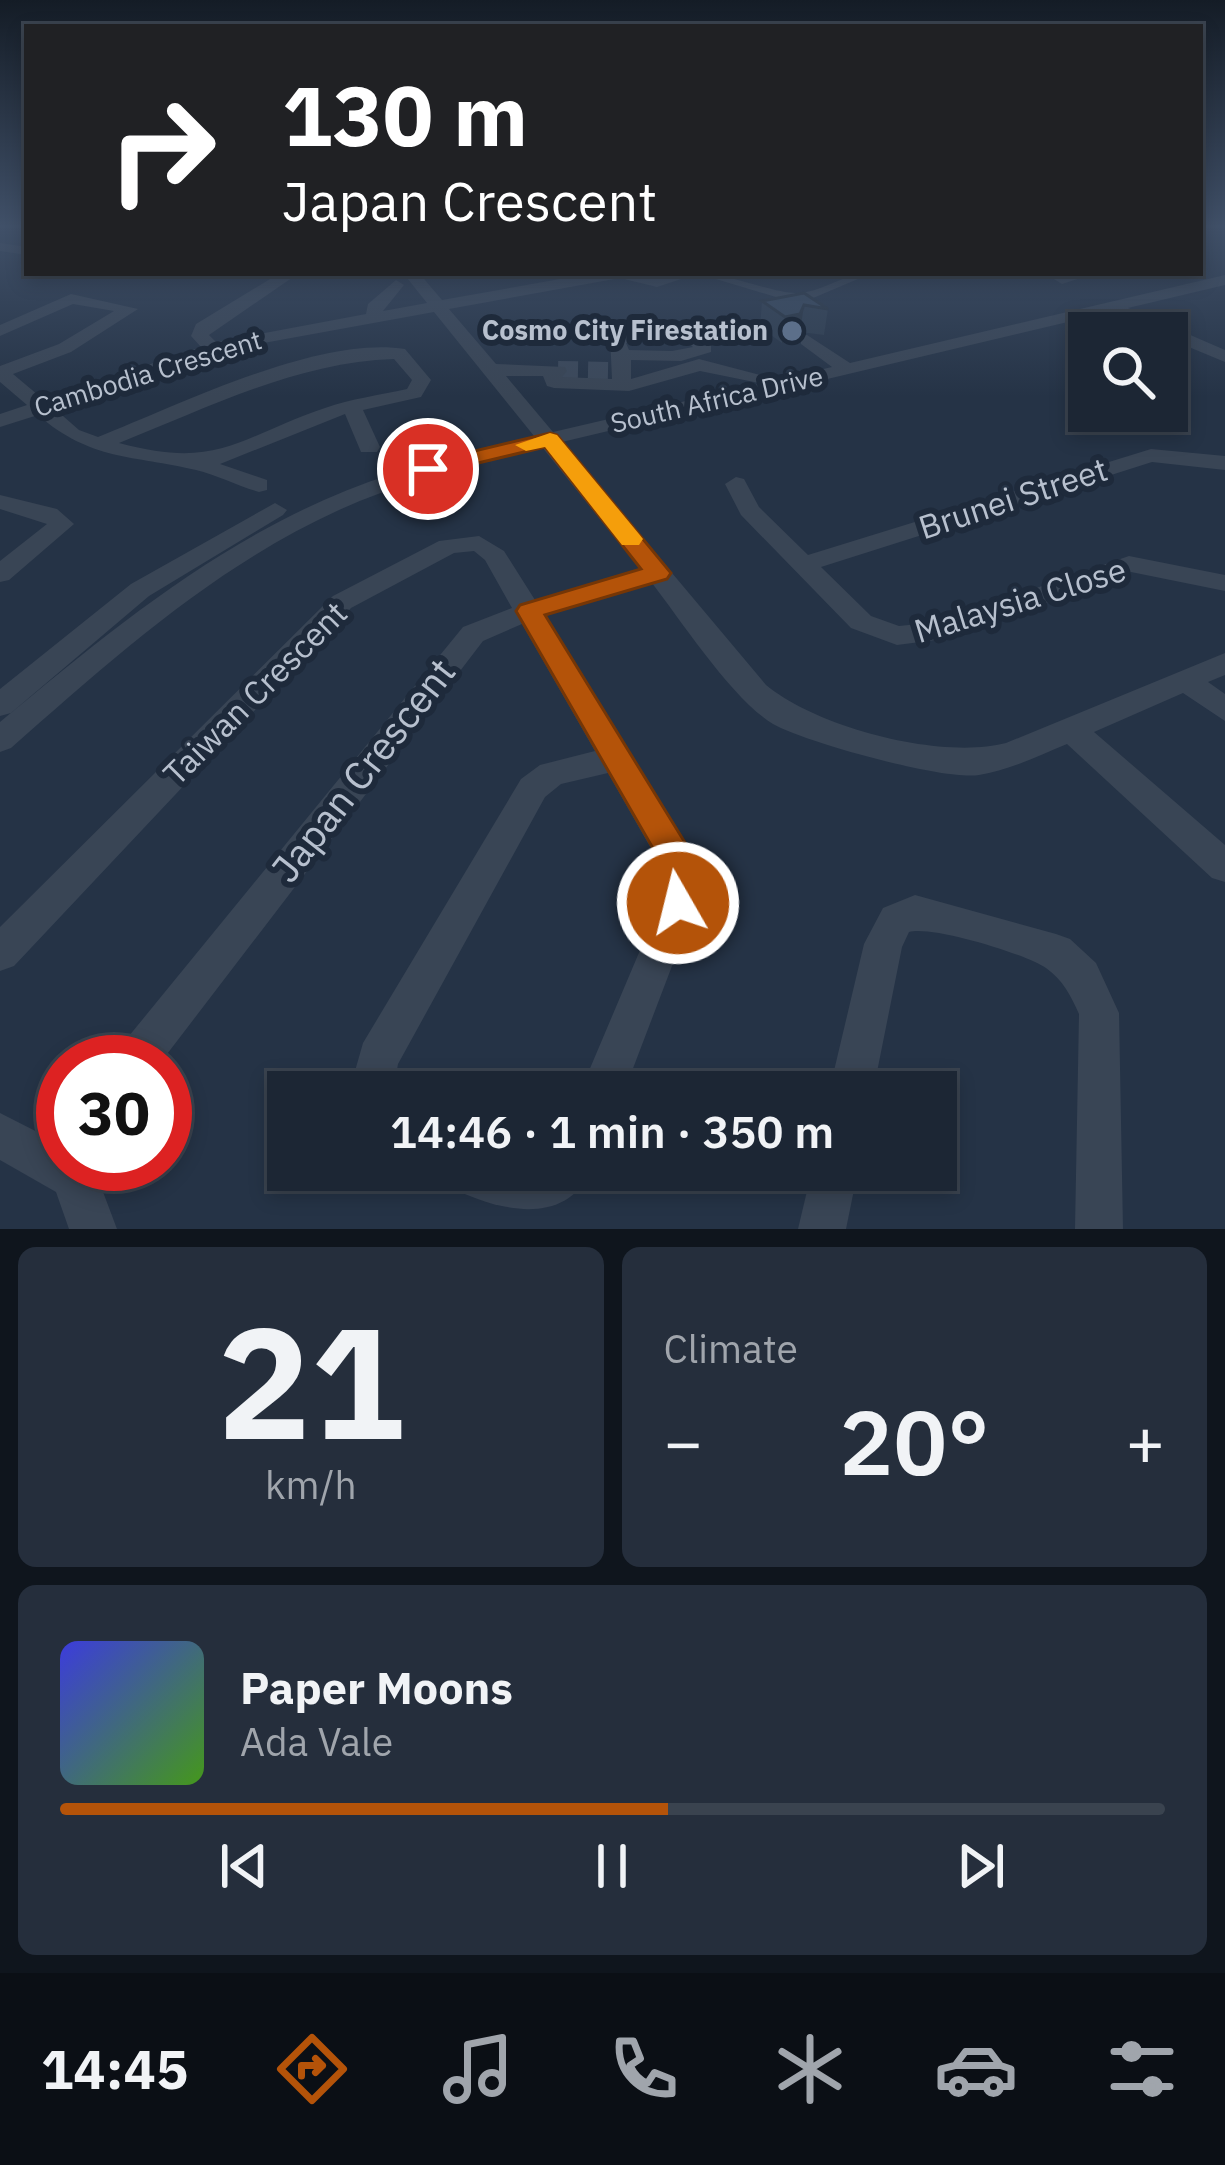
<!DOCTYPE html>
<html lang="en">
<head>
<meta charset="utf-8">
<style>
  :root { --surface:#1c2634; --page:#252e3c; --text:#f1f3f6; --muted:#a0a5ac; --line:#3a434f; --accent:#b45309 }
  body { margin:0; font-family:"IBM Plex Sans",sans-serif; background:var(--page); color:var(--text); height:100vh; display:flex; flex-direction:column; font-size:45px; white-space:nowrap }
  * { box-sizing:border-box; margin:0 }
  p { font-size:39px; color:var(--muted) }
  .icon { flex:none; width:66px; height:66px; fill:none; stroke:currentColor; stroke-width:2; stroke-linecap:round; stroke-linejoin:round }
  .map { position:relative; height:1229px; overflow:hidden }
  .panel { display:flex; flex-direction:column; gap:18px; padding:18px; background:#0f151d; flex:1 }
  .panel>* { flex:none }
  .top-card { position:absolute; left:24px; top:24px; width:1179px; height:252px; border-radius:0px; box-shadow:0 6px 18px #0003,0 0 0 3px var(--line); background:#202124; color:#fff; overflow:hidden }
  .controls { position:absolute; left:1068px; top:312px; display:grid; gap:24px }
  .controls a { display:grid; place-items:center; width:120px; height:120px; border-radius:0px; background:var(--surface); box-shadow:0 6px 18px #0003,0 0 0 3px var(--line); font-size:60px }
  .speed { position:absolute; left:36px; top:1035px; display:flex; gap:24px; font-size:60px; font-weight:700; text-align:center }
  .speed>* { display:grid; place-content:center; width:156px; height:156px; border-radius:50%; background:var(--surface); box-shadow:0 6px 18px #0003,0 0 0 3px var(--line); line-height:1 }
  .speed .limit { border:18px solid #d22; background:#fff; color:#111 }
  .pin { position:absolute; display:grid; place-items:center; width:102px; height:102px; color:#fff; margin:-51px; border:6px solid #fff; border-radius:50%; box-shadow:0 3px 12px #0007 }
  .me { position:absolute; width:132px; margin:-66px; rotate:352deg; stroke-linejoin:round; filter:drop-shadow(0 0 9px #0008) }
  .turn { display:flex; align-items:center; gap:42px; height:252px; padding:0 60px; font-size:54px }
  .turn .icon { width:156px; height:156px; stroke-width:2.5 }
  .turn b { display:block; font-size:84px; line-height:102px }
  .big { font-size:90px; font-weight:600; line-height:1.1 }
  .panel .tile { flex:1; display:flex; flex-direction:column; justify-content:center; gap:18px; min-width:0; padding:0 42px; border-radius:18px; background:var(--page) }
  .panel .dial { align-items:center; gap:0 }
  .dial b { font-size:156px; line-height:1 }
  .song { display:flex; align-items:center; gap:36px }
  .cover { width:144px; height:144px; border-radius:18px; background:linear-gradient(135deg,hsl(240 70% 55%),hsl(100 70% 35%)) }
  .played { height:12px; border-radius:6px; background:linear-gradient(90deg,var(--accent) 55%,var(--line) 55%) }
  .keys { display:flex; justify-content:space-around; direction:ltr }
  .heat { display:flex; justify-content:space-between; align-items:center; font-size:66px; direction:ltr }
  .panel .tiles { flex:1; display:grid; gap:18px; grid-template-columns:1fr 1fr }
  .tile:last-child { grid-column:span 2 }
  .trip { position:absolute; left:267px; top:1071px; width:690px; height:120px; border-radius:0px; background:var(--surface); box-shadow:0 6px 18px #0003,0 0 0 3px var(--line); font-weight:600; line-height:120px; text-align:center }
  .tabs { display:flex; height:192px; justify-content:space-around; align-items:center; background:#0b0f15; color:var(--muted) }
  .tabs .icon { width:84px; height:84px }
  .tabs .current { color:var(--accent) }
  .tabs b { font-size:54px; color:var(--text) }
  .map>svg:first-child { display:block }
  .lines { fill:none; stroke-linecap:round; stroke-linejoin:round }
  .minor-tunnel { stroke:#3b485a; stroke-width:20; stroke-dasharray:20 10; stroke-linecap:butt }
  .minor { fill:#394555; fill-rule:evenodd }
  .wall { fill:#2e3d4f }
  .shaded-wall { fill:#263240 }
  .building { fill:#36475c; stroke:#263240; stroke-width:3 }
  .route { fill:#b45309; stroke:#753606; stroke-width:3 }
  .slow { fill:#f59e0b }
  .service-dot { fill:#5c6f8a; stroke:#1e2a3b; stroke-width:4.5 }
  .labels { text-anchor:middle; stroke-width:12; stroke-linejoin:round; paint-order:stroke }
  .far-poi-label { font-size:27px; font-weight:bold; fill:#b7c0ce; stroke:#1e2a3b; text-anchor:end }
  .far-street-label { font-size:27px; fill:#b7c0ce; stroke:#1e2a3b }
  .street-label { font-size:33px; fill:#b7c0ce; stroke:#1e2a3b }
  .near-street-label { font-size:39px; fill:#b7c0ce; stroke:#1e2a3b }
</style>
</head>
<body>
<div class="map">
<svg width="1225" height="1229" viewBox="0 0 1225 1229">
  <rect width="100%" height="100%" fill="#253346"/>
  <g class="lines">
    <polyline class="minor-tunnel" points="558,371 615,372"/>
    <g class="minor">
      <polygon points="0,243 27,247 27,255 0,251"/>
      <path d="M164,273H210C200,281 174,281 164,273Z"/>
      <path d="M280,273H299L209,335L216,342L366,314L368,304L396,280L404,285L383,311L427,303L403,273H419L442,300L594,273L656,277L682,273L681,279L657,287L620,278L449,309L496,364L565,367L567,371L562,377L612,379L610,336L680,323L711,344V352L681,361L631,360V379L699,359L768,377L759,383L700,371L629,391L554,388L547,386L543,376H506L553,432L832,367L801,344V336L807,335L850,363L1225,275V285L1128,308L1225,350V362L1167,338V333H1157L1110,312L562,442L766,685C818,728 942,760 1006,743L1225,653V675L1208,682L1225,694V721L1183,693L1094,732L1225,845V882L1212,878L1067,744C1038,756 1010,770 979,775C945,781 804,742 773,724C733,700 682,622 652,583L544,615L697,864L696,903L624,1092H580L660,903L661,866L608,773L561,784L545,797L398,1064L393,1092H349L363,1043L521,779L540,765L595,751L522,624L483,641L161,1062H114L120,1047L463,627L512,608L485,560L474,551L454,553L351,608L14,966L0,971V927L333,596L439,541L479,536L504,551L535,600L641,570L542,447C473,463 404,481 339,510C214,567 113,658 11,748L0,752V722C101,638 202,554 324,500C391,470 463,453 534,436L434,312L231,349L55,409L79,430L98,437C179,405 319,335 405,349L431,380L421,397L363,410L380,447L377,452H361L345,414L220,464L267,480V490L259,492C238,486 217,475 196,470C133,455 91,461 38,415L0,427V414L27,405L0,382V366L59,344L114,311L73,304L0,336V325L71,294L138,309L71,352L13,374L44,400L201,347L191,336L196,324ZM677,334L693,347L672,351L629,350L626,343ZM394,359L412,380L407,389C379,395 351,399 325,408C237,438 219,470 119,443C208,408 297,362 394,359Z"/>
      <path d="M696,273C729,273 777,295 799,293C825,291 844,273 872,273L799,304Z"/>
      <polygon points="1068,273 1096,273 1062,284 1054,279"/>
      <polygon points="1151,449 1225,456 1225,470 1152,462 821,567 871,616 899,626 938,622 1129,556 1225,575 1225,591 1131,572 951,638 897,645 851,628 741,515 725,484 736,477 744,479 759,507 808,555"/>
      <polygon points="0,495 57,509 74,524 9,580 0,582 0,561 47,524 0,509"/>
      <polygon points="275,503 287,510 283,515 149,596 11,713 0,716 0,689 131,584"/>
      <path d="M915,895L1056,934L1070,939L1096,963L1119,1013L1123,1229H1075L1079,1014C1071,996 1063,980 1046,968C1026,954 931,925 909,932L902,947L873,1092H829L864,944L883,908Z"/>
      <polygon points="0,1113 63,1145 63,1164 98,1164 97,1176 117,1229 69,1229 56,1192 0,1160"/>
      <path d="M441,1170H591C565,1229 494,1210 448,1186Z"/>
      <polygon points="812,1170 858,1170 846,1229 798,1229"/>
    </g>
  </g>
  <polygon class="wall" points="762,301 828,309 824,335 800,332 796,340 782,343 760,327"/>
  <polygon class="shaded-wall" points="804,305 800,332 796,340 782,343 785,317"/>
  <polygon class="building" points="804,293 828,309 804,305 800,314 785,317 762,301"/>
  <linearGradient id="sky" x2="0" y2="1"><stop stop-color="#141c26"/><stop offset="0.57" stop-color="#405068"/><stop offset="1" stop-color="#405068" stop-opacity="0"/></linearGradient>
  <rect width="1225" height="397" fill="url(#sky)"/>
  <path class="route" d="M550,433L557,435L671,573L667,579L545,615L692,854C698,877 701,893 691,915L678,920L665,915C657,898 662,876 658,857L516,611L520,605L641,569L545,447L428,475L417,469L420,464Z"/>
  <polygon class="slow" points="550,433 557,435 639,534 643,539 639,545 622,545 545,447 526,451 515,445"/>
  <circle class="service-dot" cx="792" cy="331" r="12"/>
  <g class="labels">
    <g class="far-poi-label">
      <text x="768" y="340">Cosmo City Firestation</text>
    </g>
    <g class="far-street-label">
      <text transform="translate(148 374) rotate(-17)" y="9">Cambodia Crescent</text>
      <text transform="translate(717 400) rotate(-13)" y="9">South Africa Drive</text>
    </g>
    <g class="street-label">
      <text transform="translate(1013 498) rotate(-18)" y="12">Brunei Street</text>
      <text transform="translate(1020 600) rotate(-17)" y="12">Malaysia Close</text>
      <text transform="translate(255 693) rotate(-45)" y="12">Taiwan Crescent</text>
    </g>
    <g class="near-street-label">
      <text transform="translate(363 770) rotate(-52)" y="14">Japan Crescent</text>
    </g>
  </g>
</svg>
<div class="controls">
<a><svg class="icon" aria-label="search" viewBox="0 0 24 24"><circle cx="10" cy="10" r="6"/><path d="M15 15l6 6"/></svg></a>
</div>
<div class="speed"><div class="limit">30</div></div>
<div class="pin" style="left:428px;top:469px;background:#d93025"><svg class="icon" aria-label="arrive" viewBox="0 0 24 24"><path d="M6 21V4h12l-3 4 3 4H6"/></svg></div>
<svg class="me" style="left:678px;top:903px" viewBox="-20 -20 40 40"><circle r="17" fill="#b45309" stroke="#fff" stroke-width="3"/><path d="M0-11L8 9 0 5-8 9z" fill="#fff"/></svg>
<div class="trip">14:46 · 1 min · 350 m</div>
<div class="top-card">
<div class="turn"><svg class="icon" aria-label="right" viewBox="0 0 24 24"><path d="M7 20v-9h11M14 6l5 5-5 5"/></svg><div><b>130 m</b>Japan Crescent</div></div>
</div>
</div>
<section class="panel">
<div class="tiles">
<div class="tile dial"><b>21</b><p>km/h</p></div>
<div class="tile"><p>Climate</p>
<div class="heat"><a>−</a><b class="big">20°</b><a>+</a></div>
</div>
<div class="tile">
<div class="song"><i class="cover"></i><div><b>Paper Moons</b><p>Ada Vale</p></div></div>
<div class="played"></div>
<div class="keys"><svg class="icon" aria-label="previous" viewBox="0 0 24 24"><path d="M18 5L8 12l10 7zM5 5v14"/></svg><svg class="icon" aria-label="pause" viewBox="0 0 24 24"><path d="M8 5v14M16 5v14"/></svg><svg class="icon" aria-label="next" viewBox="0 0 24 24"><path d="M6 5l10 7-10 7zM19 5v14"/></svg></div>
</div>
</div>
</section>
<nav class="tabs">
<b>14:45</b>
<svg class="icon current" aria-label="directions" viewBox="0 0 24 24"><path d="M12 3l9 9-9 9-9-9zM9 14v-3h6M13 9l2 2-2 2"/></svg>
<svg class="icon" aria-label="music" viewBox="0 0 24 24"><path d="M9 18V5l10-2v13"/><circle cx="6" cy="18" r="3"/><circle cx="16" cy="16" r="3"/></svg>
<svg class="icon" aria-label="phone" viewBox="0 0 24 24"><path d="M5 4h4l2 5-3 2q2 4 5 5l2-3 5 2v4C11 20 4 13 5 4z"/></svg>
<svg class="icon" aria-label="climate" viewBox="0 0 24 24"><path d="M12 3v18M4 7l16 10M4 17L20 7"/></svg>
<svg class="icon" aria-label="car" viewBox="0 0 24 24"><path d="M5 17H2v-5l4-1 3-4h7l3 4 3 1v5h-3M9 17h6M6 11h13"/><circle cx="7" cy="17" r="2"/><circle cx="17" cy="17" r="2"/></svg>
<svg class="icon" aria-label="filters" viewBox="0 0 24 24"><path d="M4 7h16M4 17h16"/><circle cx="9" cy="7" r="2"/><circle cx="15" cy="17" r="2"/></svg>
</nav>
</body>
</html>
